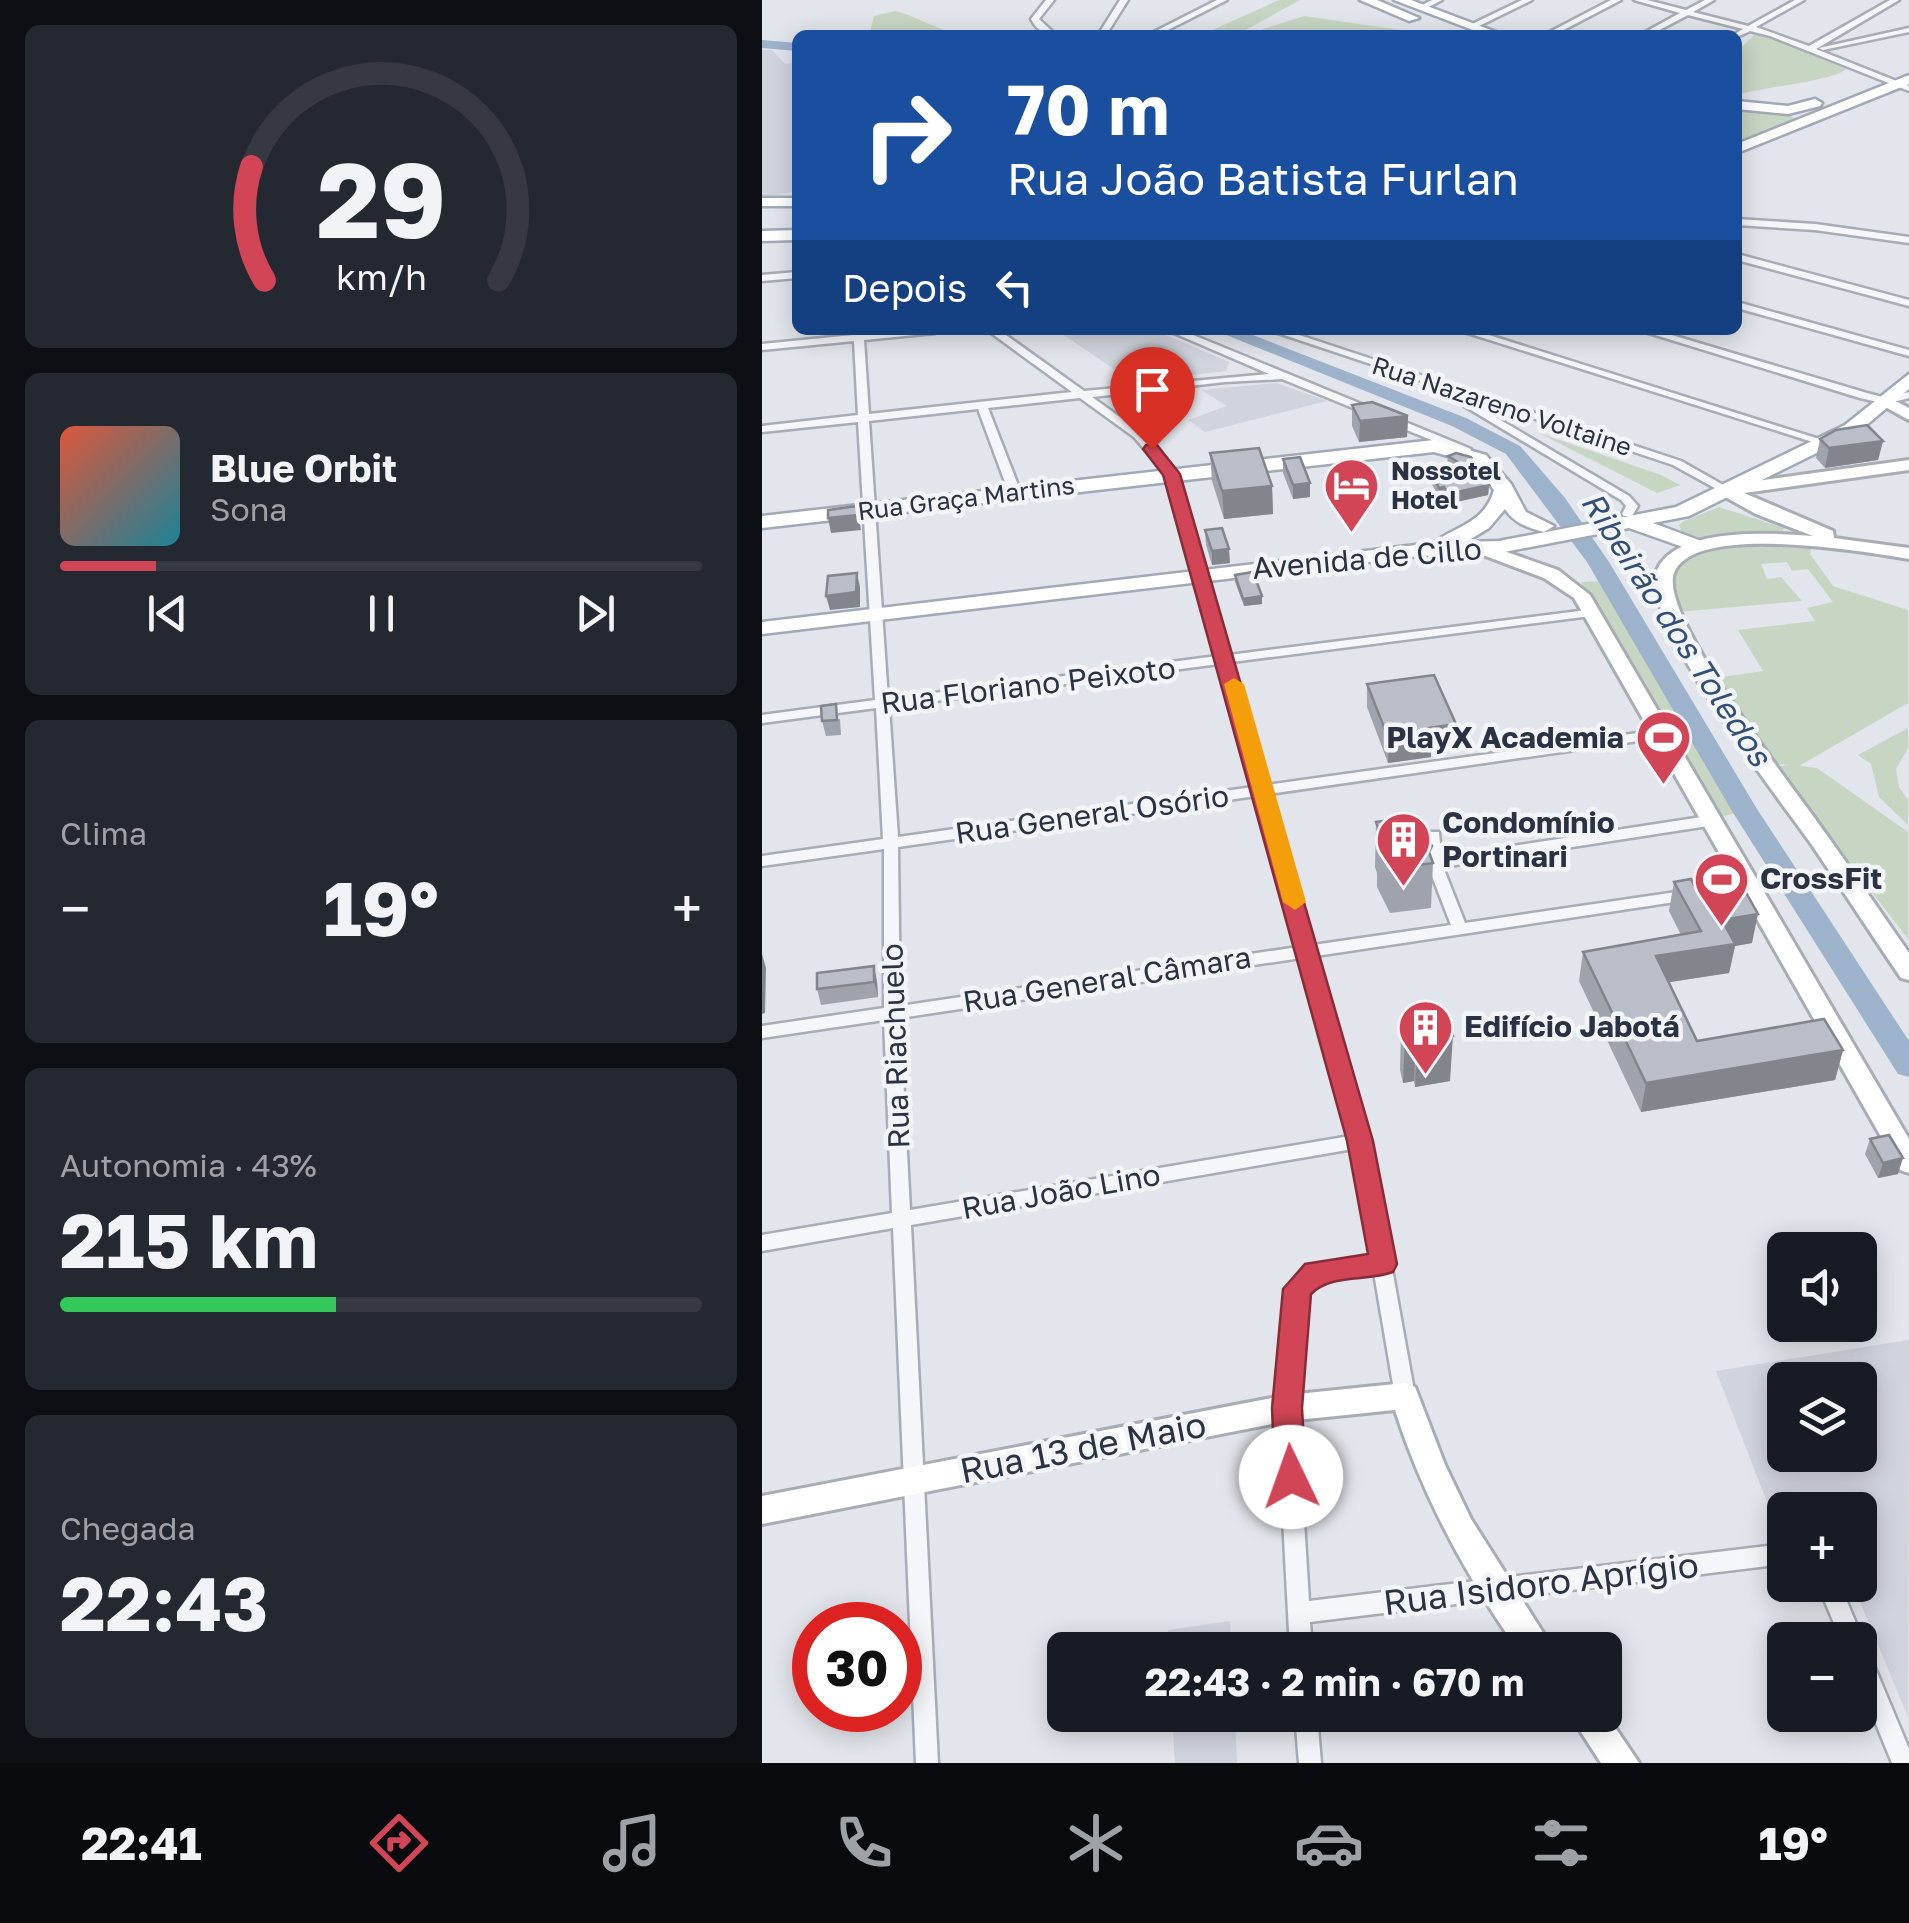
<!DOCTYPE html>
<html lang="pt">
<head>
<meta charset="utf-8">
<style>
  :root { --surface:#171b24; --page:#242831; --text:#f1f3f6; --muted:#9ea1a6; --line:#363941; --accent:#d14556 }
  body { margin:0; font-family:"Golos Text",sans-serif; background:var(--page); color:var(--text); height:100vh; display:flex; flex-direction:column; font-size:38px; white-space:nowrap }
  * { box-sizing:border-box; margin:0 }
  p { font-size:32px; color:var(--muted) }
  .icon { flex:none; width:55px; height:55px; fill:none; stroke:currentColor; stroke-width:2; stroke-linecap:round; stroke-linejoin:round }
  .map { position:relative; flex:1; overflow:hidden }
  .sheet { display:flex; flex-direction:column; gap:25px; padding:25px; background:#0d0f14; width:762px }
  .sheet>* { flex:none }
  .hud { position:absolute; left:30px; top:30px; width:950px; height:305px; border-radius:15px; box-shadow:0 5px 25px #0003; background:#1a4fa0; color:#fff; overflow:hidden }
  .fabs { position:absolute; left:1005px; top:1232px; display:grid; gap:20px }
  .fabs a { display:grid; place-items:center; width:110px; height:110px; border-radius:15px; background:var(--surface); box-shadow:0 5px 25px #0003; font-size:50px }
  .speed { position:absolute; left:30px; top:1602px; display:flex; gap:20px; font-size:50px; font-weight:700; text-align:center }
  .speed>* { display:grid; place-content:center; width:130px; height:130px; border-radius:50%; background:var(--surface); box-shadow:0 5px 25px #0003; line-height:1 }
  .speed .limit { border:15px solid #d22; background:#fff; color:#111 }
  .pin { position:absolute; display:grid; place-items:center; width:85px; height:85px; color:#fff; margin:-102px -42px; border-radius:50% 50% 50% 0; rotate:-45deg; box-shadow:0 0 10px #0007 }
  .pin .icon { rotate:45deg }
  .me { position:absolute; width:110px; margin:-55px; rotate:357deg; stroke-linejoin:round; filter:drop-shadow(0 0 8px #0008) }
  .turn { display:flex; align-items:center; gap:35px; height:210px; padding:0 50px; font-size:45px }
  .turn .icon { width:130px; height:130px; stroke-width:2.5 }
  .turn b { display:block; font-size:70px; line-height:85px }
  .then { display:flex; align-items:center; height:95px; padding:0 50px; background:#0003; gap:20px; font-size:38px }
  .big { font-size:75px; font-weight:700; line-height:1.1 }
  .sheet .card { flex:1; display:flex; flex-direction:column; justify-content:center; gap:15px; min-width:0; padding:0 35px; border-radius:15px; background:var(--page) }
  .sheet .dial { align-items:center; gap:0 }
  .dial svg { height:260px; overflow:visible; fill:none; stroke:var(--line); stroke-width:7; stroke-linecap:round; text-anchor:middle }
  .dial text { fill:var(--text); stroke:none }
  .song { display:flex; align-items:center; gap:30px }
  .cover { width:120px; height:120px; border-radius:15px; background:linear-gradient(135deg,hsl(10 70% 55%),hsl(190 70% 35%)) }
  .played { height:10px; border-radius:5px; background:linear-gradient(90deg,var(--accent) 15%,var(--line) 15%) }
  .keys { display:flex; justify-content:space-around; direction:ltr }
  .heat { display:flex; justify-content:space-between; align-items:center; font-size:55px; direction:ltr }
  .charge { height:15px; border-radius:8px; background:linear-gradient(90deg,#34c759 43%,var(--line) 0) }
  .trip { position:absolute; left:285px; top:1632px; width:575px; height:100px; border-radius:15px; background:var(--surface); box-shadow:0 5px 25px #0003; font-weight:700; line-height:100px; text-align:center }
  .menu { display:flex; height:160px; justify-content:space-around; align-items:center; background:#090b0e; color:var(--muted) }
  .menu .icon { width:70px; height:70px }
  .menu .active { color:var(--accent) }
  .menu b { font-size:45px; color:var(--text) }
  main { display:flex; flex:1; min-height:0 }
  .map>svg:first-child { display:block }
  .built { fill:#d0d4dd; fill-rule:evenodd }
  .green { fill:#c7d5c3 }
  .water { fill:#9db2cb }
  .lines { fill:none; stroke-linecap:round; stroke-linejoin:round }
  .river { fill:#9db2cb; fill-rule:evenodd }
  .street-casing { stroke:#a7acb5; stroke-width:5 }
  .secondary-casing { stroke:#a7acb5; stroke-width:6 }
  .primary-casing { stroke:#a1a9b7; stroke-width:5 }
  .street { fill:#f5f6f9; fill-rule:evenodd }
  .secondary { fill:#fff; fill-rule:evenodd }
  .primary { fill:#fff; fill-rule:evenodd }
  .wall { fill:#9fa3ac }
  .shaded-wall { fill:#82858c }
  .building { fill:#b9bec8; stroke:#82858c; stroke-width:2.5 }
  .route { fill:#d14556; stroke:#882d38; stroke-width:2.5 }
  .slow { fill:#f59e0b }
  .labels { text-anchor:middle; stroke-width:9; stroke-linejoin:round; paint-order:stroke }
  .far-street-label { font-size:25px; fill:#2a3243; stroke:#f2f4f8 }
  .far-poi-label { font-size:25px; font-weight:bold; fill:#2a3243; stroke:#f2f4f8; text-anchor:start }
  .street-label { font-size:30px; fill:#2a3243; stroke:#f2f4f8 }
  .poi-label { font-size:30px; font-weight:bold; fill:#2a3243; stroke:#f2f4f8; text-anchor:start }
  .water-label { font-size:32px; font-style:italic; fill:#334f78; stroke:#f2f4f8 }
  .near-street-label { font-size:35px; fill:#2a3243; stroke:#f2f4f8 }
</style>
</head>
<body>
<main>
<section class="sheet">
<div class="card dial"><svg viewBox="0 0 100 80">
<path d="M14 69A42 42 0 1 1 86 69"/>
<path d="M14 69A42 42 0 0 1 10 34" stroke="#d14556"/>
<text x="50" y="56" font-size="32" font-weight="700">29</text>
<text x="50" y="72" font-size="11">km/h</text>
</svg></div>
<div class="card">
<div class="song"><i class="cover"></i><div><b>Blue Orbit</b><p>Sona</p></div></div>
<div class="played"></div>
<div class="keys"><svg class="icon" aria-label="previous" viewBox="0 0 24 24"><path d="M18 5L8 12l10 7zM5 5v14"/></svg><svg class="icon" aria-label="pause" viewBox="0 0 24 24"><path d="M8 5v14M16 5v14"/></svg><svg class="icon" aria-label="next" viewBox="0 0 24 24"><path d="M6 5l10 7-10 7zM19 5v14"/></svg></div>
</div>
<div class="card"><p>Clima</p>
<div class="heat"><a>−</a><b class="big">19°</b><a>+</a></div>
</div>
<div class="card"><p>Autonomia · 43%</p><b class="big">215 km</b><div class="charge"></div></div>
<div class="card"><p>Chegada</p><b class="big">22:43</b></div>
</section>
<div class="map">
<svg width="1147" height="1763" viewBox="0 0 1147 1763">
  <rect width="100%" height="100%" fill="#e2e5eb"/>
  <g class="built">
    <polygon points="0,50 10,50 23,64 35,63 35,191 0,198"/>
    <polygon points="288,330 392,330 467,362 464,371 371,382 296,331"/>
    <polygon points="515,383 565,401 443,432 426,420 465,406 439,390"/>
    <path d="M1146,1340H1147L1146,1717L1091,1585H1098V1510H1022V1537L1019,1538L954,1371ZM1022,1380H1098V1455H1022Z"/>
    <polygon points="468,1621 469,1650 407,1650 406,1630"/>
    <polygon points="410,1715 473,1715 475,1763 413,1763"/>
  </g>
  <g class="green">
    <polygon points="517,0 538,0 480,32 486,34 542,16 673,35 439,35"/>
    <path d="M134,11C157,18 175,29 197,35H107L112,16Z"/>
    <path d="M994,33L1000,34L1084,69C1072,81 1000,87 975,95V52Z"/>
    <polygon points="975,108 1027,113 1032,119 975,145"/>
    <polygon points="777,433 899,475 918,485 895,493"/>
    <polygon points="957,507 1022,528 1021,531 942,540 920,532 917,525 922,521"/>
    <polygon points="1024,543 1049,549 1048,554 1071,586 1146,610 1146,703 1037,766 1055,768 1146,832 1146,939 1014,767 1027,765 1005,763 953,678 1001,671 976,630 1053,621 1045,608 1071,602 1046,569 1030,571 1025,562 999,564 1005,579 1019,577 1040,601 915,612 909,601 911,566 936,549"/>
    <polygon points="846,581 859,604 983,811 958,817 819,582"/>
    <polygon points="1146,728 1146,748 1134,769 1137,787 1146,800 1146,825 1117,797 1109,764 1096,755"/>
  </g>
  <polygon class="water" points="997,827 1107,986 1146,1050 1146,1066"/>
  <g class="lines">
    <g class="river">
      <polygon points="0,40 35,43 35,51 0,48"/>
      <polygon points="452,330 478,330 704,418 758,446 803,498 847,562 995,809 1147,1041 1147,1077 1136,1074 970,811 825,562 744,454 690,426"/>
    </g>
    <defs>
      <g id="street">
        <path d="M284,0H292L277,19L294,35C282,35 274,29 269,19Z"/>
        <polygon points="358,0 366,0 344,35 336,35"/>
        <polygon points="455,0 465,0 396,35 386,35"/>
        <polygon points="670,0 680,0 661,10 654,8"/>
        <polygon points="760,0 770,0 713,28 706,26"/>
        <polygon points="849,0 859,0 792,35 782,35"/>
        <polygon points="872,0 885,0 924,10 943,0 952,0 931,12 986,26 1033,0 1042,0 994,27 1047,46 1128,0 1137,0 1054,49 1147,86 1147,91 1008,36 988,31 975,37 975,35 971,35 981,29 926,15 888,35 878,35 918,13"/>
        <polygon points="1147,28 1147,32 1061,50 1057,48"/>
        <polygon points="975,219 1053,224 1147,237 1147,243 1053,230 975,225"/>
        <polygon points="975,254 1147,300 1147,306 975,260"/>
        <polygon points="35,272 35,278 0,281 0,275"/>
        <polygon points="975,302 1147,350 1147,356 975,308"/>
        <path d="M91,330H101V334L178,330L173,333L102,340L107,414L310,392L225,330H237L322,391L507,374L405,330H419L709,449V453H701L520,379L463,382L330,397L380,433L416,474L467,655L833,609V615L829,616L470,662L505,785L897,730L904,734L897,738L507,794L551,945L689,925L665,863V835L667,832H677L679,857L946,816L953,821L946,826L681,867L703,923L928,890L936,895L933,899L554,956L607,1141L653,1396L650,1402L643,1405L636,1402L633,1396L612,1273L558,1279L545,1292L535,1408L547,1601L1022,1544V1564L548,1622L550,1650H528L515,1408L527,1289L546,1267L609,1258L591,1149L149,1225L176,1763H154L131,1228L0,1251V1235L130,1213L122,1020L0,1038V1026L122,1008V849L0,866V856L121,839L114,708L0,723V715L113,700L96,422L0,432V426L96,415L92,341L0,350V344L91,335ZM318,398L372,437L405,475L455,656L126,699L107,421L216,409L247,493L253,496L259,493L226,408ZM457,664L491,787L136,837L127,707ZM494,796L536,947L138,1006L136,847ZM539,958L588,1136L148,1210L138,1018Z"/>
        <polygon points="507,330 522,330 919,461 970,490 964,493 960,492 911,465"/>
        <polygon points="696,330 711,330 1070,443 1064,446 1060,445"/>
        <polygon points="877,330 893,330 1105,393 1124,398 1147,392 1147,398 1124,404 1098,398"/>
        <polygon points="703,399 867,496 876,506 870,516 862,516 860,514 864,506 859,500 699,404 698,402"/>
        <polygon points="1056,1585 1078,1585 1101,1640 1098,1648 1098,1640 1079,1640"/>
        <polygon points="1098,1648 1106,1651 1147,1749 1147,1763 1130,1763 1098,1685"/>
        <polygon points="533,1715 555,1715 559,1763 537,1763"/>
      </g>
      <g id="secondary">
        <polygon points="1124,396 1147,408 1147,420 1118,404 1118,398"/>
        <path d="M1147,460V470L982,493L1071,531L1072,538L1147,548V559C1104,552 932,522 912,573C896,617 1036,793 1064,834C1092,873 1119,913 1147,953V980L1139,978C1109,934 1080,889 1050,845C1019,801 875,617 895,570C914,526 1013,533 1051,536L994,514L958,494V486Z"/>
        <polygon points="719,543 796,570 828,595 1147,1139 1147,1173 1138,1170 812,598 782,578 713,552 713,544"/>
        <path d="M643,1383L653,1387L683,1465L709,1519L792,1650H756C704,1576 661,1497 633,1410L525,1421L0,1524V1496L525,1395Z"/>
        <polygon points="842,1711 877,1763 839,1763 808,1715 842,1715"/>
      </g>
      <g id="primary">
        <polygon points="598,0 615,0 657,18 647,21"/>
        <polygon points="632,0 649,0 742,35 724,35"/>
        <polygon points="1147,75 1147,84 975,153 975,144"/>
        <polygon points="1053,99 1060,103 1058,106 1026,114 975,109 975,101 1026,106"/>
        <rect x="0" y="198" width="35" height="8"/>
        <polygon points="35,230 35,240 0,241 0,231"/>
        <path d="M1147,374V389L1095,433L927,516L891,523L942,542V550L935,552L867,528L737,553L657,556L0,634V622L671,543C694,526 723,523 732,490L711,463L672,452L0,528V516L672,440L724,455L749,484L764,512L792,526L782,532C766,528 752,523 743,509L727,528L704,542L737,541L914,507L1083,425Z"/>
      </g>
    </defs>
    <use href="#street" class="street-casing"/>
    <use href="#secondary" class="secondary-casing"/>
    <use href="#primary" class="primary-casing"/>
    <use href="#street" class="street"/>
    <use href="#secondary" class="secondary"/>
    <use href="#primary" class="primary"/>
  </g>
  <g class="wall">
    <polygon points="590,405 646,416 645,437 597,442 590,426"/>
    <polygon points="1058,439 1121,441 1116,460 1063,468 1054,458"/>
    <polygon points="448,453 510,486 511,514 462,519 450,481"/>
    <polygon points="694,453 727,485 726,495 685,504 681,497 677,497 668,481 669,472 691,469 685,465 686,456"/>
    <polygon points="521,459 548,497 531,499 521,473"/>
    <polygon points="443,530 468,563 450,565 444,545"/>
    <polygon points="473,575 500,596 500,604 482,606 473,582"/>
    <polygon points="605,684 692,747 669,750 669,757 626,763 605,707"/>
    <polygon points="78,719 79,735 64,736 60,721"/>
    <polygon points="614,822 669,859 671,863 669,908 628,913 615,887 615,873 613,867"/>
    <polygon points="912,882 932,885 990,943 973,946 967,973 907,982 935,1041 1081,1050 1073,1080 879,1112 817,981 821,952 919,935 907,911"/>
    <polygon points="115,981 116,997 59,1005 55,989"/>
    <polygon points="650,1017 688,1081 653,1087 652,1081 641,1083 638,1070 639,1025 649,1024"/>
    <polygon points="1108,1139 1136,1174 1116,1178 1103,1154"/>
  </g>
  <g class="shaded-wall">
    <polygon points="646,416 645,437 597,442 598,421"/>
    <polygon points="1121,441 1116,460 1063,468 1067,448"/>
    <polygon points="548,483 548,497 531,499 531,485"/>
    <polygon points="727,485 726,495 685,504 686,494"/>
    <polygon points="510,486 511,514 462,519 460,491"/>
    <polygon points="682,487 681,497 677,497 677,488"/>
    <polygon points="95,506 99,530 69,533 66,518"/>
    <polygon points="467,549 468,563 450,565 450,551"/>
    <polygon points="95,573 98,587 98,607 68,610 64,596"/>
    <polygon points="500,596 500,604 482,606 481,599"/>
    <polygon points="694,724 692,747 669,750 669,757 626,763 627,740 667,728"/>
    <polygon points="996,914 990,943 973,946 967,973 889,985 894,956 960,920"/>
    <polygon points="0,954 4,968 3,1013 0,1014"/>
    <polygon points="112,966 115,981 116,997 112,982"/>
    <polygon points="654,1036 652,1081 641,1083 643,1038"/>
    <polygon points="691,1036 688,1081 653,1087 655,1042"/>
    <polygon points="1081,1050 1073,1080 879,1112 884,1083"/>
    <polygon points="1141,1158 1136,1174 1116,1178 1121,1163"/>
  </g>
  <g class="building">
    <polygon points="610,402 646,416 598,421 590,405"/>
    <polygon points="1105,425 1121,441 1067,448 1058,439 1074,430"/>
    <polygon points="497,448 510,486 460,491 448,453"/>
    <polygon points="694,453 709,457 727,485 686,494 682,487 677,488 669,472 704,467 686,456"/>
    <polygon points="538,457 548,483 531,485 521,459"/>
    <polygon points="95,506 96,515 66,518 66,510"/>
    <polygon points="460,528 467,549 450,551 443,530"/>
    <polygon points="491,572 500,596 481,599 473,575"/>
    <polygon points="95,573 94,592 64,596 66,576"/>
    <polygon points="672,675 694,724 667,728 670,734 627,740 605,684"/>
    <polygon points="74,704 75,720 60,721 59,706"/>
    <polygon points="654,816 670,846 667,852 671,863 629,869 616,842 619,837 614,822"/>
    <polygon points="976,878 996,914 960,920 973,944 894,956 935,1041 1062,1019 1081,1050 884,1083 821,952 939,931 912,882 929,879 932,885"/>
    <polygon points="112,966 112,982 55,989 55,973"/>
    <polygon points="650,1017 684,1017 691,1036 655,1042 654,1036 643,1038 639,1025 651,1023"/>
    <polygon points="1127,1135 1141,1158 1121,1163 1108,1139"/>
  </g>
  <path class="route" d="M384,445H395L418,474L611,1141L635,1264L631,1272C605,1282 570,1273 549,1294L540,1408L544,1477L540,1487L529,1491L518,1487L513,1477L510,1408L521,1289L543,1264L606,1254L585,1141L401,475L381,449Z"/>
  <polygon class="slow" points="472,678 482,684 544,902 533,910 521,902 462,684"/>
  <defs>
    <symbol id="hotel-pin" viewBox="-11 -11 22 30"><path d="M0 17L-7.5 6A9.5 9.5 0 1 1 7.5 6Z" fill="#d14556" stroke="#f2f4f8"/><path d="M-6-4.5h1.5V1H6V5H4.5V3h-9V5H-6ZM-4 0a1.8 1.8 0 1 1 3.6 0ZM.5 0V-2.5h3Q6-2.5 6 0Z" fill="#fff"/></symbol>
    <symbol id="stadium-pin" viewBox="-11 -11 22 30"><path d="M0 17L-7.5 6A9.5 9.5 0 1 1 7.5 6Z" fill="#d14556" stroke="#f2f4f8"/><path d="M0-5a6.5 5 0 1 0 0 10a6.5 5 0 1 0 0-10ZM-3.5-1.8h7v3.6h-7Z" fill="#fff"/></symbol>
    <symbol id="building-pin" viewBox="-11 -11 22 30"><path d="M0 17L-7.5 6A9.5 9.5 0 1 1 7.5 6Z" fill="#d14556" stroke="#f2f4f8"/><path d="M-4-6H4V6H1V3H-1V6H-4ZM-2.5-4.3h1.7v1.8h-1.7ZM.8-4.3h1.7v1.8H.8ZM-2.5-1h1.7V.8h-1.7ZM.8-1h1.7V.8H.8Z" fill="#fff"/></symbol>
  </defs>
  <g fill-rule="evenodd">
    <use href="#hotel-pin" x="558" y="454" width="63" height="86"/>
    <use href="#stadium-pin" x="870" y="706" width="63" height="86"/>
    <use href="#building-pin" x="610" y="808" width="63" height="86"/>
    <use href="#stadium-pin" x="928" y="848" width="63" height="86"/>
    <use href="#building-pin" x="632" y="996" width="63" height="86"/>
  </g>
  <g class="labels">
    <g class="far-street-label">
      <text transform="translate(740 406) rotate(18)" y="9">Rua Nazareno Voltaine</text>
      <text transform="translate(204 498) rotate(-7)" y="9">Rua Graça Martins</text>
    </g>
    <g class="far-poi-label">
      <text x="629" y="480">Nossotel<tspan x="629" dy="29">Hotel</tspan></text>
    </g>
    <g class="street-label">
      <text transform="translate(605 559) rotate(-5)" y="10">Avenida de Cillo</text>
      <text transform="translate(266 686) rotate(-7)" y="10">Rua Floriano Peixoto</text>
      <text transform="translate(330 815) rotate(-8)" y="10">Rua General Osório</text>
      <text transform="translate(345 980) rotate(-9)" y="10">Rua General Câmara</text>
      <text transform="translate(134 1046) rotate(-92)" y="10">Rua Riachuelo</text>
      <text transform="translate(299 1192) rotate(-10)" y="10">Rua João Lino</text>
    </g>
    <g class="poi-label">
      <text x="862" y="748" text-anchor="end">PlayX Academia</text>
      <text x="680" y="833">Condomínio<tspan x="680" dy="34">Portinari</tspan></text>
      <text x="998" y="889">CrossFit</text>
      <text x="702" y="1037">Edifício Jabotá</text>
    </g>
    <g class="water-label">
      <text transform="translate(914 629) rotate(57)" y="11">Ribeirão dos Toledos</text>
    </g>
    <g class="near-street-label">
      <text transform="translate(321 1448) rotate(-11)" y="12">Rua 13 de Maio</text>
      <text transform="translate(779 1584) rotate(-7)" y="12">Rua Isidoro Aprígio</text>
    </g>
  </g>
</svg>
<div class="fabs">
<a><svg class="icon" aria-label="sound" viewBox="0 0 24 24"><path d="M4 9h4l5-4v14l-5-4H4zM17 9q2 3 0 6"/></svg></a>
<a><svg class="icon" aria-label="layers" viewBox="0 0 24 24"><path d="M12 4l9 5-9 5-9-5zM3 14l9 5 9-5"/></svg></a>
<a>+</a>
<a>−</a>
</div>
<div class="speed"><div class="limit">30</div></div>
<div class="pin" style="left:390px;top:449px;background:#d93025"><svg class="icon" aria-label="arrive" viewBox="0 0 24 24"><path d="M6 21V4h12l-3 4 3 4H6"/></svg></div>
<svg class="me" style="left:529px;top:1477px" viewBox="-20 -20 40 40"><circle r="19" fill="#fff"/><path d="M0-13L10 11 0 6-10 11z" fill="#d14556"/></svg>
<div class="trip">22:43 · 2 min · 670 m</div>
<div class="hud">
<div class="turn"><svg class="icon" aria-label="right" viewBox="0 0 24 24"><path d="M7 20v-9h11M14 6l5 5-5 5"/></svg><div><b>70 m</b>Rua João Batista Furlan</div></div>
<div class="then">Depois<svg class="icon" aria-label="left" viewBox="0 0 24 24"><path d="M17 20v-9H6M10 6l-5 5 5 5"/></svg></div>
</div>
</div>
</main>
<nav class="menu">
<b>22:41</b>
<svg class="icon active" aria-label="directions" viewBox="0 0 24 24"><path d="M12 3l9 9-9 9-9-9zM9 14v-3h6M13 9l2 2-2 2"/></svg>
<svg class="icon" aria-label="music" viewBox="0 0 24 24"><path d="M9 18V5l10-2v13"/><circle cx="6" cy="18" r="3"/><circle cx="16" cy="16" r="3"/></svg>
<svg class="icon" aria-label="phone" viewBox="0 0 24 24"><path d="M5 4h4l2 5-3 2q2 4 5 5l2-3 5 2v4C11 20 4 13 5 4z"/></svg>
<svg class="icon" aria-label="climate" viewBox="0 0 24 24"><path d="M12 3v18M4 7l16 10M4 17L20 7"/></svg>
<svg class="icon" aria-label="car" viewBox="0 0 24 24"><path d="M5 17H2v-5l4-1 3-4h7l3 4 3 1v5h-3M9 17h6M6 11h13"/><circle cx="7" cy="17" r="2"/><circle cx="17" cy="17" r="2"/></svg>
<svg class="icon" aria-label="filters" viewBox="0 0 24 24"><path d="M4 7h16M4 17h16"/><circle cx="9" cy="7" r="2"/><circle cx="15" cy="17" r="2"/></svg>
<b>19°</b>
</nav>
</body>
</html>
